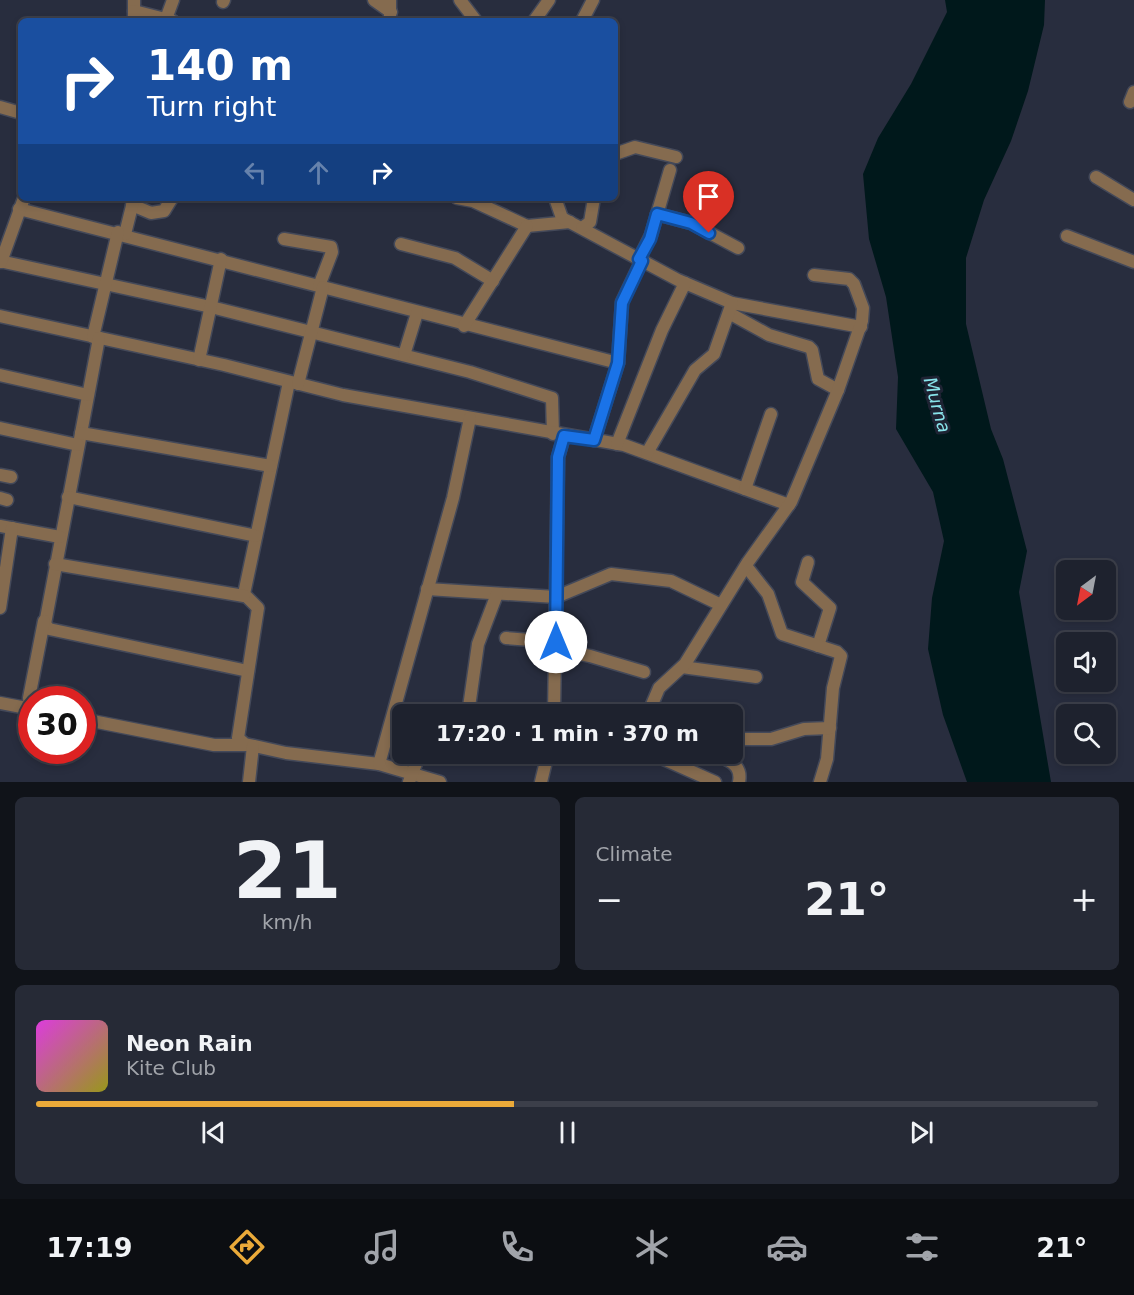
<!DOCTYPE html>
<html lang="en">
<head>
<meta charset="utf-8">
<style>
  :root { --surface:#1e222e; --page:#262a36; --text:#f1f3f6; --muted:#a1a4aa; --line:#3c3f4a; --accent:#ebaa39 }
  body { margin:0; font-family:"DejaVu Sans",sans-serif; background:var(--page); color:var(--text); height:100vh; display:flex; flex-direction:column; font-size:22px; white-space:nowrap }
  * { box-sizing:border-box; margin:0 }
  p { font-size:20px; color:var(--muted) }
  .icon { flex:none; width:33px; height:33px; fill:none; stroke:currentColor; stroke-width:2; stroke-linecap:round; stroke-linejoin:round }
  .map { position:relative; height:782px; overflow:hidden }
  .side { display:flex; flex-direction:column; gap:15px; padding:15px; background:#101319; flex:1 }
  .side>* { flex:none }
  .top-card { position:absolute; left:18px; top:18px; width:600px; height:183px; border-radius:9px; box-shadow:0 3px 9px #0003,0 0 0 2px var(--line); background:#1a4fa0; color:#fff; overflow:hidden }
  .needle { width:39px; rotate:212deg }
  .fabs { position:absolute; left:1056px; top:560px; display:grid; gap:12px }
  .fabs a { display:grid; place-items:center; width:60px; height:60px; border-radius:9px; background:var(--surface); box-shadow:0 3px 9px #0003,0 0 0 2px var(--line); font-size:30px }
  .speed { position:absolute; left:18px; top:686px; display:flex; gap:12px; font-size:30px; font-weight:700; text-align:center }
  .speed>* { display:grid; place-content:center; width:78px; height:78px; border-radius:50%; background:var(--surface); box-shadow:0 3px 9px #0003,0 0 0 2px var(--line); line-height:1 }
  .speed .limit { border:9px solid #d22; background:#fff; color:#111 }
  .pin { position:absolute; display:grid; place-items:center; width:51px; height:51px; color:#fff; margin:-62px -26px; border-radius:50% 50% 50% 0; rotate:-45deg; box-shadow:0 0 6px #0007 }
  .pin .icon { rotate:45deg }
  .me { position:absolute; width:66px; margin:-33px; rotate:0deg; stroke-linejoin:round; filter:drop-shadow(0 0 4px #0008) }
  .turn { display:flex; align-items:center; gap:21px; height:126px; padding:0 30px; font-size:27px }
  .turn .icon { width:78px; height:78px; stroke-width:2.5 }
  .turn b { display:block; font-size:42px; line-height:51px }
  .lanes { display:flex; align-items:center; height:57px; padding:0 30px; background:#0003; justify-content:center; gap:30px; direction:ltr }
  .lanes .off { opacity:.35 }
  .big { font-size:45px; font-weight:700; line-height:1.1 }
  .side .widget { flex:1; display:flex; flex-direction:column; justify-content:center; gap:9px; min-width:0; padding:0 21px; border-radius:9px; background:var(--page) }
  .side .dial { align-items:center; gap:0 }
  .dial b { font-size:78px; line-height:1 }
  .song { display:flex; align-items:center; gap:18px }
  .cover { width:72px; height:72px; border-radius:9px; background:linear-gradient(135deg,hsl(300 70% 55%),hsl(60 70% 35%)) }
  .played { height:6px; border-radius:3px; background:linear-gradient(90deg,var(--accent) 45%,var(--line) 45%) }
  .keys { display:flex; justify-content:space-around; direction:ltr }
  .heat { display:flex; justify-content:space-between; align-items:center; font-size:33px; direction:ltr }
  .side .tiles { flex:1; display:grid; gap:15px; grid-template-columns:1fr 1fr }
  .widget:last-child { grid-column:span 2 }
  .trip { position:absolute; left:392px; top:704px; width:351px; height:60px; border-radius:9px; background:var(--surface); box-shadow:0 3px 9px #0003,0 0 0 2px var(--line); font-weight:700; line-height:60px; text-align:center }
  .dock { display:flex; height:96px; justify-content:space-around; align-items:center; background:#0c0e12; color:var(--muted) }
  .dock .icon { width:42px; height:42px }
  .dock .current { color:var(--accent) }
  .dock b { font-size:27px; color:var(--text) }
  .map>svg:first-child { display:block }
  .water { fill:#00181b }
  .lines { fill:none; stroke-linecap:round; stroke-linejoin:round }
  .minor-casing { stroke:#444959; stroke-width:15 }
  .minor { stroke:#856b4f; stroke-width:12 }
  .route-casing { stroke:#114b97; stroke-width:15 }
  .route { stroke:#1a73e8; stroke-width:10 }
  .labels { text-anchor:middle; stroke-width:6; stroke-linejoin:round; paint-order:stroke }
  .water-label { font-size:18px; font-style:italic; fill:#88e3ea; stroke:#1e2333 }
</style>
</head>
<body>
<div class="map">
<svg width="1134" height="782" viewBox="0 0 1134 782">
  <rect width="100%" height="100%" fill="#282d3e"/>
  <polygon class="water" points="945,0 1045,0 1044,25 1028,91 1011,141 984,200 966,258 966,324 991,429 1003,459 1027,551 1019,592 1051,782 967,782 943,715 928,649 932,598 944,541 933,492 896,429 898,377 886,297 869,239 863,174 878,138 911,84 947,12"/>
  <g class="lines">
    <defs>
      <g id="minor">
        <polyline points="134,0 134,21"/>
        <polyline points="374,0 391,12"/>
        <polyline points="460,0 476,21"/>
        <polyline points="223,2 224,0"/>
        <polyline points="134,11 173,21"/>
        <polyline points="166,19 173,0"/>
        <polyline points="390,21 390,0"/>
        <polyline points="534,21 549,0"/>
        <polyline points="582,21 593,0"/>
        <polyline points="1130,102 1134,92"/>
        <polyline points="0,107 21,113"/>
        <polyline points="615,154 635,147 676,157"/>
        <polyline points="1096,177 1134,200"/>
        <polyline points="457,198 473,201 527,226 570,222"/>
        <polyline points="555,198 562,218 678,280 732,303 861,327"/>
        <polyline points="132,205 151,213 164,211 172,198"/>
        <polyline points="19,209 618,363"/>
        <polyline points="657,214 691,223 738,248"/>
        <polyline points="582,228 590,222 594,198"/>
        <polyline points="125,234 134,198"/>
        <polyline points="1067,236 1134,262"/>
        <polyline points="284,239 331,247 332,252 319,286"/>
        <polyline points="401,244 455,258 493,281"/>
        <polyline points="639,259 651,235 670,170"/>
        <polyline points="0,261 211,307 470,372 552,398 553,434"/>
        <polyline points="1,262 24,198"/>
        <polyline points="729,313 769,335 809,347 812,350 818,379 838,390"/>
        <polyline points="0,316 224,365 343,395 624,445 789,505"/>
        <polyline points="464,326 527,226"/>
        <polyline points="93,337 118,232"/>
        <polyline points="99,338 45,624 49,629 248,671"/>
        <polyline points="404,355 417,313"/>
        <polyline points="199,360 221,259"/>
        <polyline points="0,375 88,395"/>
        <polyline points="289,382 244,594 258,608 238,738 245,744 286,753 379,764 440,782"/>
        <polyline points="298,384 323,287"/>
        <polyline points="0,428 78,445"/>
        <polyline points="81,433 271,466"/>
        <polyline points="594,440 618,363 622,302 642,260"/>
        <polyline points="617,444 662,330 685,283"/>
        <polyline points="647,453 695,370 714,354 732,303"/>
        <polyline points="0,475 11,477"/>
        <polyline points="745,489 771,414"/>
        <polyline points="68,497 256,536"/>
        <polyline points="0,498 7,500"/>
        <polyline points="0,526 60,537"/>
        <polyline points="808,562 802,582 830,608 818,646"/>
        <polyline points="55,564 244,596"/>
        <polyline points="746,566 768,594 782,634 837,652 841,656 833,688 827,759 820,782"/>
        <polyline points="427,589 556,597 611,574 671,581 721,605"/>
        <polyline points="0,608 12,528"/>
        <polyline points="506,638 556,642"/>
        <polyline points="556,649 590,656 644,672"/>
        <polyline points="682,667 756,677"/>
        <polyline points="0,703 32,709"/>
        <polyline points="30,708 29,698 44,621"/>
        <polyline points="468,714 478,644 497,594"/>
        <polyline points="554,714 558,457 564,436"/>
        <polyline points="625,714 633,710 645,714"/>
        <polyline points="648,714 659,688 685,664 748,562 791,502 838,390 862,321 863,308 854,284 849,279 814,275"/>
        <polyline points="82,719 214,745 247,745"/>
        <polyline points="732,739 771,739 804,729 830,728"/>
        <polyline points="650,753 715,782"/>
        <path d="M709,753C725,758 743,763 739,782"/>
        <polyline points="379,764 453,498 470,418"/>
        <polyline points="249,782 253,746"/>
        <polyline points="409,782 420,753"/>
        <polyline points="541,782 548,753"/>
      </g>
    </defs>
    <use href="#minor" class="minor-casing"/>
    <use href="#minor" class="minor"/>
  </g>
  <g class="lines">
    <defs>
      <polyline id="route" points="556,642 558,457 564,436 594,440 618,363 622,303 642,261 639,259 650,239 657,214 691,223 709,233"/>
    </defs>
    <use href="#route" class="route-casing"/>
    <use href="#route" class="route"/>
  </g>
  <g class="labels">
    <g class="water-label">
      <text transform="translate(937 405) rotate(74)" y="6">Murna</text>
    </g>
  </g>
</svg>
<div class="fabs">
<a><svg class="needle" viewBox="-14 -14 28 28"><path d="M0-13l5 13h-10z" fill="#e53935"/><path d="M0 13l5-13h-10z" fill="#a1a4aa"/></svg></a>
<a><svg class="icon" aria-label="sound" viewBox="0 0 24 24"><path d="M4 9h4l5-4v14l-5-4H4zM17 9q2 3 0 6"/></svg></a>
<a><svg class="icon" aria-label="search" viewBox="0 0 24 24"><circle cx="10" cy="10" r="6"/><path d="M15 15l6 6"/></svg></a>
</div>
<div class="speed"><div class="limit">30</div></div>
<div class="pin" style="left:709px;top:233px;background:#d93025"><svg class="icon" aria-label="arrive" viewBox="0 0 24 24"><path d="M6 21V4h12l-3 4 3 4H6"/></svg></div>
<svg class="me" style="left:556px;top:642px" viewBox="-20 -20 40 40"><circle r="19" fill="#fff"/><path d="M0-13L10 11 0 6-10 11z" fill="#1a73e8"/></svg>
<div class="trip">17:20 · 1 min · 370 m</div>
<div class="top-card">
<div class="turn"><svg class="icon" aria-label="right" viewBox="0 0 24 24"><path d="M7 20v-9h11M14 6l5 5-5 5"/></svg><div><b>140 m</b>Turn right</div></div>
<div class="lanes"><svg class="icon off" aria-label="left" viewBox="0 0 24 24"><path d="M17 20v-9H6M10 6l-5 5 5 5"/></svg><svg class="icon off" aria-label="ahead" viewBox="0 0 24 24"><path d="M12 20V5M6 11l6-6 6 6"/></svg><svg class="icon" aria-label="right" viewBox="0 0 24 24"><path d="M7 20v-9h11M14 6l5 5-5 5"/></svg></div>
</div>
</div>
<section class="side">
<div class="tiles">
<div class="widget dial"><b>21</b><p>km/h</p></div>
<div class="widget"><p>Climate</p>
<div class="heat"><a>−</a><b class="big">21°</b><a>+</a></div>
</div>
<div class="widget">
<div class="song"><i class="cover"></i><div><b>Neon Rain</b><p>Kite Club</p></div></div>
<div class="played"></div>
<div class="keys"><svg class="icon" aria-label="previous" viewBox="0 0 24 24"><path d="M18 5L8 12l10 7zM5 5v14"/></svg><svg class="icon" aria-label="pause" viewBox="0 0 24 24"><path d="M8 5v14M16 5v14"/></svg><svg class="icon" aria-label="next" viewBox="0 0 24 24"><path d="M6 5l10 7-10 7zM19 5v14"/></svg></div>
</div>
</div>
</section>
<nav class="dock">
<b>17:19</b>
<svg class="icon current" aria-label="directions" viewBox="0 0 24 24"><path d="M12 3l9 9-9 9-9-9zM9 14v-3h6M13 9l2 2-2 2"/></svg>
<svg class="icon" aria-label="music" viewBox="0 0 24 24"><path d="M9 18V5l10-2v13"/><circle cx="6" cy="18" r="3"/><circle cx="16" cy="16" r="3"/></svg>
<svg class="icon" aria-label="phone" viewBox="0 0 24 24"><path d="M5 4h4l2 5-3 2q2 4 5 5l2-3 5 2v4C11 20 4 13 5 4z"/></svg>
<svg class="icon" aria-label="climate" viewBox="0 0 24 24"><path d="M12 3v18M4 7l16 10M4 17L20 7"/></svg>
<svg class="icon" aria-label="car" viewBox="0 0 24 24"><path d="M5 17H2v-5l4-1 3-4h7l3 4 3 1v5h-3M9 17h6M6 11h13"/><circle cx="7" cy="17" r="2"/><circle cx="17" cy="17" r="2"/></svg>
<svg class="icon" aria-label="filters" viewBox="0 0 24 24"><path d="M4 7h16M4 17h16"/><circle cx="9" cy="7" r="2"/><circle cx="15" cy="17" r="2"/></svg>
<b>21°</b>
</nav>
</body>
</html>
